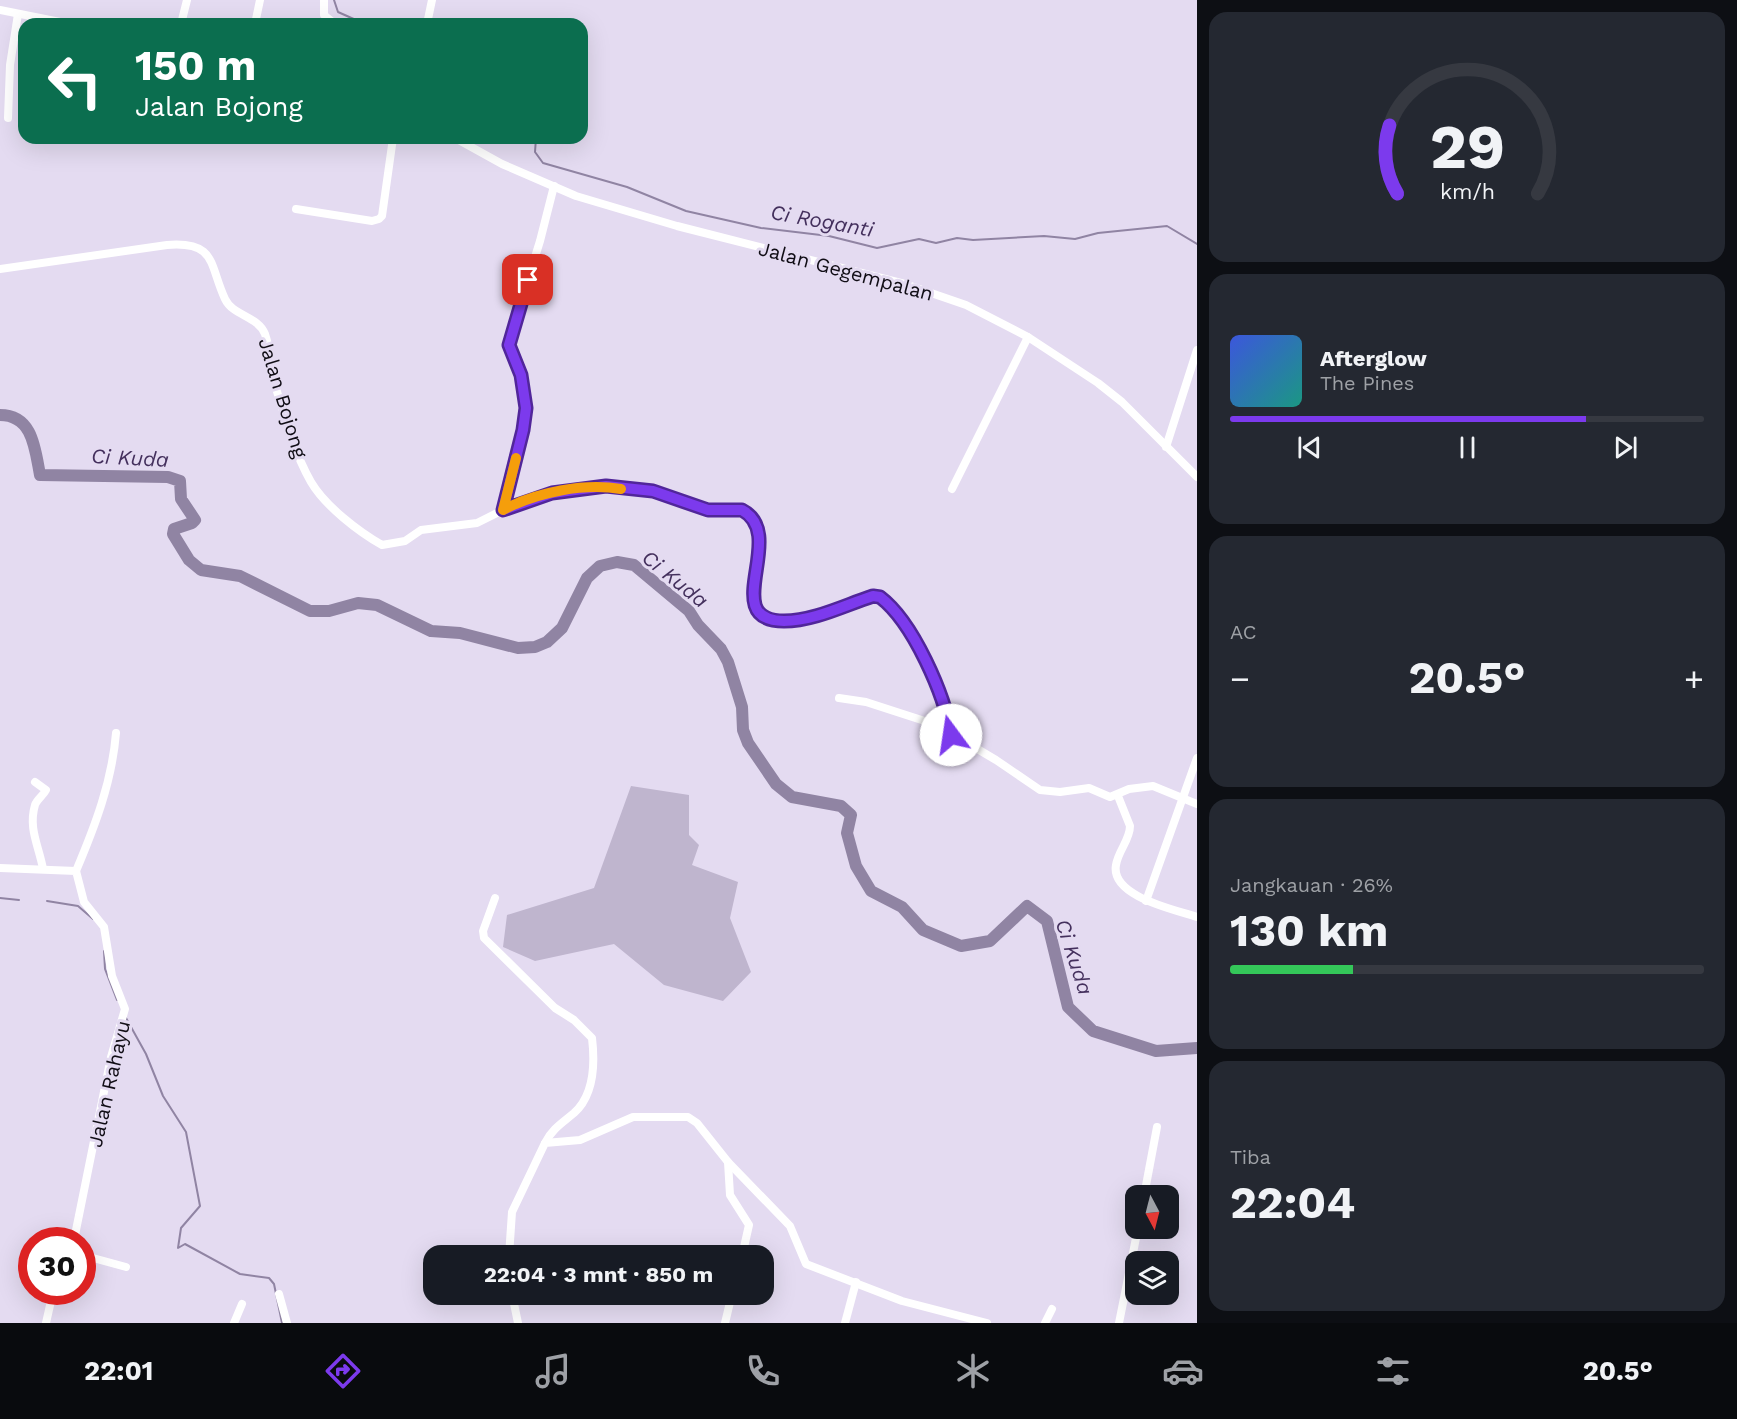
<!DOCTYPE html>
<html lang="id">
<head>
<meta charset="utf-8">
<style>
  :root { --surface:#171b24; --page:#242831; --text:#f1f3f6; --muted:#9ea1a6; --line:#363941; --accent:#7c3aed }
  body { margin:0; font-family:"Work Sans",sans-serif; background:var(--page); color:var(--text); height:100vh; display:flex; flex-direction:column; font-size:22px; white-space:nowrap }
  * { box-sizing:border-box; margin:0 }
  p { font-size:20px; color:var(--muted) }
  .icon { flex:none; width:33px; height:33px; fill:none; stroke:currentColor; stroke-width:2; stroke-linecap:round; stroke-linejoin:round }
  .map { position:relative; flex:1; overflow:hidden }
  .side { display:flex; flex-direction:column; gap:12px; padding:12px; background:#0d0f14; width:540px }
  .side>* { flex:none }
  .top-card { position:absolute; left:18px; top:18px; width:570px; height:126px; border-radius:18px; box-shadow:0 6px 24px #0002; background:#0b6e4f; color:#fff; overflow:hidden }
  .needle { width:39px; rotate:173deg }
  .buttons { position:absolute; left:1125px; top:1185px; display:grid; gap:12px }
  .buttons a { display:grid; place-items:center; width:54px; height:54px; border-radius:12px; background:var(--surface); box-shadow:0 6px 24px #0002; font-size:30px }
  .speed { position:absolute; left:18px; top:1227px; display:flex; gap:12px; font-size:30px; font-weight:700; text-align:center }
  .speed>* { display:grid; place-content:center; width:78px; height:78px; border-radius:50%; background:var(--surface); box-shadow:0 6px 24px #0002; line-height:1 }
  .speed .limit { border:9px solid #d22; background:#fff; color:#111 }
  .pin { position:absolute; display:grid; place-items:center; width:51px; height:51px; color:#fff; margin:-26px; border-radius:12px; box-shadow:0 3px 9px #0006 }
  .me { position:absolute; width:66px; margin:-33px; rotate:346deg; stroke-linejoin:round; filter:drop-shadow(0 0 4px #0008) }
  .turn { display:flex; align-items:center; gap:21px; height:126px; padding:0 18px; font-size:27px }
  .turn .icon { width:78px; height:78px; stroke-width:2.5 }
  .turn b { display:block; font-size:42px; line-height:51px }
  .big { font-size:45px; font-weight:700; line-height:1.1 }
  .side .tile { flex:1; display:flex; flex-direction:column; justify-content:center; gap:9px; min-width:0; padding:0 21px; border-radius:18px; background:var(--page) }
  .side .dial { align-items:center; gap:0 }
  .dial svg { height:156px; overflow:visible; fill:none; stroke:var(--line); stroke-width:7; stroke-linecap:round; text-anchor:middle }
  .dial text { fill:var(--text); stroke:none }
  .song { display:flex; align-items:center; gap:18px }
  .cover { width:72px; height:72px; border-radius:9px; background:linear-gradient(135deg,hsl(230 70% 55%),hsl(170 70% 35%)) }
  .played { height:6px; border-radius:3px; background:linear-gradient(90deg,var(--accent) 75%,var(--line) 75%) }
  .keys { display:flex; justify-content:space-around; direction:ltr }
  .heat { display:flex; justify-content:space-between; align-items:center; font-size:33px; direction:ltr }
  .charge { height:9px; border-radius:4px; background:linear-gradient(90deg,#34c759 26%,var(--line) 0) }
  .trip { position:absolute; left:423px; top:1245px; width:351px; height:60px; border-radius:18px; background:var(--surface); box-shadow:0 6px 24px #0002; font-weight:700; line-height:60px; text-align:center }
  .tab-bar { display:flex; height:96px; justify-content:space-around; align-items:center; background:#090b0e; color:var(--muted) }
  .tab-bar .icon { width:42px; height:42px }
  .tab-bar .current { color:var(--accent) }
  .tab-bar b { font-size:27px; color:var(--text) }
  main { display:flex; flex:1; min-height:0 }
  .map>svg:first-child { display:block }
  .green { fill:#bfb5ce }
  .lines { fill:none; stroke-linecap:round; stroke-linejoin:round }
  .stream { stroke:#9084a3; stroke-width:2 }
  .river { stroke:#9084a3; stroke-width:12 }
  .minor { stroke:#fff; stroke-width:8 }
  .route-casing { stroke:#51269a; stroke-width:15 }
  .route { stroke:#7c3aed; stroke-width:10 }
  .slow { stroke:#f59e0b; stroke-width:10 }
  .labels { text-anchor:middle; stroke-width:6; stroke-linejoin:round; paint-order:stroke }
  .street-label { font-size:20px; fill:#100d15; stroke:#e4dbf1 }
  .water-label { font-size:21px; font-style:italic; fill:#44305d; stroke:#e4dbf1 }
</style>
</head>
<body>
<main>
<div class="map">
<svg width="1197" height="1323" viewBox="0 0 1197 1323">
  <rect width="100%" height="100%" fill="#e4dbf1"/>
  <polygon class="green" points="631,786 689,795 689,835 699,845 692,865 738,882 730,918 751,972 723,1001 664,985 614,944 535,961 503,947 507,915 594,888"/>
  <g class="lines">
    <g class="stream">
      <polyline points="334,0 338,12 365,24"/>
      <polyline points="536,138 535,152 543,163 627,187 686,211 761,228 829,236 877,248 919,239 936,243 957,238 973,240 1044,236 1075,239 1098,233 1167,226 1197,244"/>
      <polyline points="0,898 19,900"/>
      <polyline points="47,901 78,906 93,919"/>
      <polyline points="104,951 105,969 117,1000"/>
      <polyline points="126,1018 146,1054 163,1096 186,1132 200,1206 181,1228 178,1248 185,1244 240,1274 269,1278 274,1284 282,1323"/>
    </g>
    <path class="river" d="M0,415C33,415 35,449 40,475L168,477L180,481L181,499L195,520L192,523L174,529L173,534L189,560L201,570L240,576L310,611H329L358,603L377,605L431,631L460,633L518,648L535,647L547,642L562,628L587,578L600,566L617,562L634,565L689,611L698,625L721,649L728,662L742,707L743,730L748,743L776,784L792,797L841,806L851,815L847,833L856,866L871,891L902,907L923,930L961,946L990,941L1027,906L1047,921L1068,1007L1093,1031L1156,1051L1197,1048"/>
    <g class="minor">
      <polyline points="324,0 324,15 335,24"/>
      <polyline points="0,10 70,24"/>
      <polyline points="181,24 187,0"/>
      <polyline points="255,24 260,0"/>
      <polyline points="427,24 432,0"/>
      <polyline points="8,118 10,65 18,14"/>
      <polyline points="455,138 502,164 576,196 677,226 905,284 966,305 1028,337 1098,383 1122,402 1197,477"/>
      <polyline points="296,209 372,221 379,219 382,216 393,138"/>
      <path d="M0,269L167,245C217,241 209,265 225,299C233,316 258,316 265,334C271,351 272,371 276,388C285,419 295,454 311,482C325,506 359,532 382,545L405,541L421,530L477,523L513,505L578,489L606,486L643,489L697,508L742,510L747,513C765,543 762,541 754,573C752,582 752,593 755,601C768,643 844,605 873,596L880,597C913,622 944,695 951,736"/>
      <polyline points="1166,447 1197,350"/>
      <polyline points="952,489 1028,337"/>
      <path d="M503,510C511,477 527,440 526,406C525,380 508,356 511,334L540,241L554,186"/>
      <polyline points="839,698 866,702 937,725 996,760 1040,790 1060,792 1089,788 1110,797 1129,789 1153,786 1197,804"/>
      <path d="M35,782L46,790C43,796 37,799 35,805C28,829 39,846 43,869"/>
      <path d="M1118,796L1130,826C1130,840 1118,851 1116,865C1110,897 1177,910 1197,917"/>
      <polyline points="0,868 76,871 84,902 104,927 112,976 125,1009 111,1057 74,1240"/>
      <path d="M76,871C95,826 112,782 116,733"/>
      <path d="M495,898L483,931L484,938L555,1008L574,1020L592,1038C595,1063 594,1095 574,1113C562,1123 552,1129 545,1143"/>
      <polyline points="1146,901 1197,758"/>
      <polyline points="728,1162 790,1226 806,1264 902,1301 987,1323"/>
      <polyline points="1144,1196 1157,1127"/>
      <polyline points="82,1255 126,1267"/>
      <polyline points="509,1256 512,1212 545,1143 580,1140 633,1117 688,1117 697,1123 728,1162 730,1195 749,1225 742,1256"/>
      <polyline points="279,1294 287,1323"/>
      <polyline points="512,1294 518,1323"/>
      <polyline points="46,1323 53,1292"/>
      <polyline points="234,1323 242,1304"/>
      <polyline points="725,1323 732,1294"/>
      <polyline points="845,1323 856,1282"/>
      <polyline points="1045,1323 1052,1309"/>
      <polyline points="1119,1323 1138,1228"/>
    </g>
  </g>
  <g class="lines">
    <defs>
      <path id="route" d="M528,280L509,345L521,375L526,408L523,430L503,510L552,493L606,486L653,491L708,510H742C789,535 717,621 784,621C814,621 845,605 873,596L880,597C913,622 945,695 951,735"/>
    </defs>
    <use href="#route" class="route-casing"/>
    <use href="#route" class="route"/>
    <path class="slow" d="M516,458L503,510C537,492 584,483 621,489"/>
  </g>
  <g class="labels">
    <g class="street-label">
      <text transform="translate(846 271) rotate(15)" y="7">Jalan Gegempalan</text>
      <text transform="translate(283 398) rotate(73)" y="7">Jalan Bojong</text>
      <text transform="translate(109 1084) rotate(-77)" y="7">Jalan Rahayu</text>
    </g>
    <g class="water-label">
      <text transform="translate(822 221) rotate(10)" y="7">Ci Roganti</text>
      <text transform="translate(130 458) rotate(3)" y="7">Ci Kuda</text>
      <text transform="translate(675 579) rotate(39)" y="7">Ci Kuda</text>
      <text transform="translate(1074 957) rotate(72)" y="7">Ci Kuda</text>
    </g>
  </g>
</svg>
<div class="buttons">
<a><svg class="needle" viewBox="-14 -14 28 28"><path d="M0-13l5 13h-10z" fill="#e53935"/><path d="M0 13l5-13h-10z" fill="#9ea1a6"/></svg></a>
<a><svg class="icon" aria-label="layers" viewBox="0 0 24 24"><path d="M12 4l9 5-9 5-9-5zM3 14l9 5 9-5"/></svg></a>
</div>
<div class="speed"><div class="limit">30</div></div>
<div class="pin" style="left:528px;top:280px;background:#d93025"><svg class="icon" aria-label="arrive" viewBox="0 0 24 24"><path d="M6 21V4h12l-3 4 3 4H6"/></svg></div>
<svg class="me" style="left:951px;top:735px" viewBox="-20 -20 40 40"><circle r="19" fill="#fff"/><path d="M0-13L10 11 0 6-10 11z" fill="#7c3aed"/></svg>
<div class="trip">22:04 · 3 mnt · 850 m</div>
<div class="top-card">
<div class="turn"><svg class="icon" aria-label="left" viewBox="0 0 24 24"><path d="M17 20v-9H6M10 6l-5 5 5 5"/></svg><div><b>150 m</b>Jalan Bojong</div></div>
</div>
</div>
<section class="side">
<div class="tile dial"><svg viewBox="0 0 100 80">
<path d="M14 69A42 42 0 1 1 86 69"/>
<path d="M14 69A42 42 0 0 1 10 34" stroke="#7c3aed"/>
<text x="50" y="56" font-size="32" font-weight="700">29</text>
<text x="50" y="72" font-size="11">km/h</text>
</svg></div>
<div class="tile">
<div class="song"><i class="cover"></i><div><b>Afterglow</b><p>The Pines</p></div></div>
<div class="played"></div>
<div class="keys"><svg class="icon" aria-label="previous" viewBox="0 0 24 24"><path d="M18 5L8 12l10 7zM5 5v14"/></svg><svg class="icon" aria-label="pause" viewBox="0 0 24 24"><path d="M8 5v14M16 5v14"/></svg><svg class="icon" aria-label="next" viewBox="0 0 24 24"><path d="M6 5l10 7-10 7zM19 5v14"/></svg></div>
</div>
<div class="tile"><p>AC</p>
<div class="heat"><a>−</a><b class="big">20.5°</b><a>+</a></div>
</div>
<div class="tile"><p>Jangkauan · 26%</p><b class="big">130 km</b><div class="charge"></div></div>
<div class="tile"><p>Tiba</p><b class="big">22:04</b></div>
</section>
</main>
<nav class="tab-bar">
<b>22:01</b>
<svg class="icon current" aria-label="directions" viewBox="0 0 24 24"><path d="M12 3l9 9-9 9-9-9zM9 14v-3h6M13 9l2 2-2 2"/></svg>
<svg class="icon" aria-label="music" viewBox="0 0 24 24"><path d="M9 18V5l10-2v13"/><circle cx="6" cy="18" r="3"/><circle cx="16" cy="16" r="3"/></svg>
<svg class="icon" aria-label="phone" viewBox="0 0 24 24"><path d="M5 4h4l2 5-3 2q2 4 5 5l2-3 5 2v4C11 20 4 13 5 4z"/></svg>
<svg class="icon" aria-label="climate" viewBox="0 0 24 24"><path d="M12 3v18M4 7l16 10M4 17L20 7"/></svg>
<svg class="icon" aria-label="car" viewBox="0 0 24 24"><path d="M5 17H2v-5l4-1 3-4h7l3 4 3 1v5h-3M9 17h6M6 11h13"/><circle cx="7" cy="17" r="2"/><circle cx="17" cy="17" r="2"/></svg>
<svg class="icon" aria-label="filters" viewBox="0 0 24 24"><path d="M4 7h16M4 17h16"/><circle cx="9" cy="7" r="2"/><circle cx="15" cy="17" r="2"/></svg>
<b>20.5°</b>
</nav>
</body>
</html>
